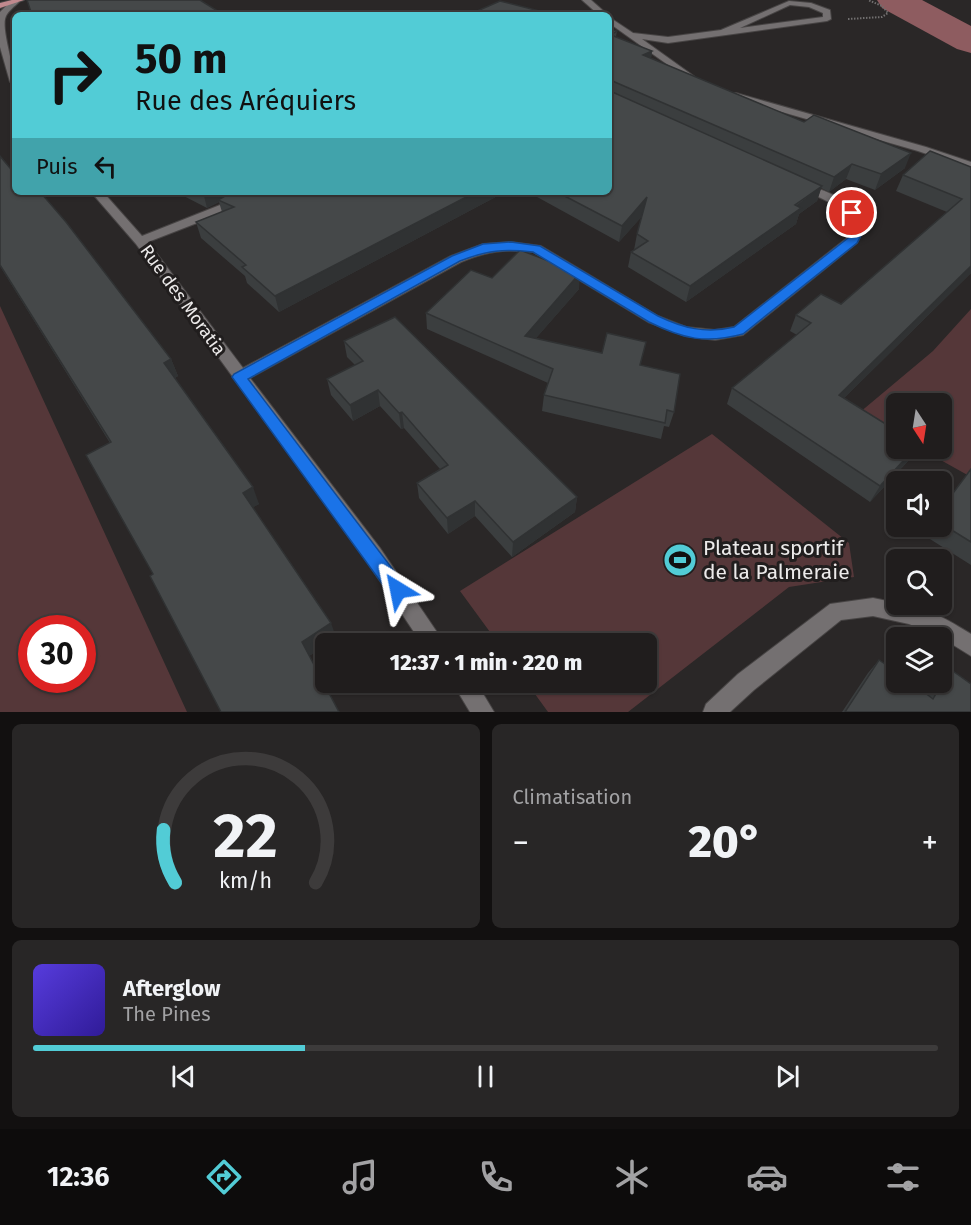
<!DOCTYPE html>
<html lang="fr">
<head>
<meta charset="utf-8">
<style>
  :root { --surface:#201d1d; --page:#282626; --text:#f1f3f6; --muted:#a2a2a4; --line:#3d3b3b; --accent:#52ccd6 }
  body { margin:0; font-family:"Fira Sans",sans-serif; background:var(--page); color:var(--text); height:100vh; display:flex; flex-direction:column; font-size:22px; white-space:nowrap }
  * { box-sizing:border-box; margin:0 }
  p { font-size:20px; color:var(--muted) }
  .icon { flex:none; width:33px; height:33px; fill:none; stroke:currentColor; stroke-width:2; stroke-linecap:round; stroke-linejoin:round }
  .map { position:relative; height:712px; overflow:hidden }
  .details { display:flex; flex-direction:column; gap:12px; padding:12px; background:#121010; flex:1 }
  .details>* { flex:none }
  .guide { position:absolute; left:12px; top:12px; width:600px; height:183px; border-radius:9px; box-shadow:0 2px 4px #0004,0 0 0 2px var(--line); background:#52ccd6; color:#111; overflow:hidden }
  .needle { width:39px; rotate:168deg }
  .fabs { position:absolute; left:886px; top:393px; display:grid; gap:12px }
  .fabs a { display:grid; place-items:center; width:66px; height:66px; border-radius:9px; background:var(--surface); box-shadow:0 2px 4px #0004,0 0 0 2px var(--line); font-size:30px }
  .speed { position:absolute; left:18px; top:615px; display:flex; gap:12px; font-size:30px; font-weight:700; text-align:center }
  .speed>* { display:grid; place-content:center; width:78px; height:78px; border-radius:50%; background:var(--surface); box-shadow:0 2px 4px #0004,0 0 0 2px var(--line); line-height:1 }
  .speed .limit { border:9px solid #d22; background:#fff; color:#111 }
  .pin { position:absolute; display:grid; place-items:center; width:51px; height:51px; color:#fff; margin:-26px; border:3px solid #fff; border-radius:50%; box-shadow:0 2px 6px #0007 }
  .me { position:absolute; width:66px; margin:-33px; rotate:325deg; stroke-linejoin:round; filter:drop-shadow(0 0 4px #0008) }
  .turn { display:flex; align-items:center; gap:21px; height:126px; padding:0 24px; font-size:27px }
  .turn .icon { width:78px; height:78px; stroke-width:2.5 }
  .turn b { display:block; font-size:42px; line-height:51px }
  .then { display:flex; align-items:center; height:57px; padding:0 24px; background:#0003; gap:12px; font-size:22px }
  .big { font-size:45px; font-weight:800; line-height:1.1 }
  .details .tile { flex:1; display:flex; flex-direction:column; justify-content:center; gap:9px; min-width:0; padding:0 21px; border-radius:9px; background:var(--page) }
  .details .dial { align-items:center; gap:0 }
  .dial svg { height:156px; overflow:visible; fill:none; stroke:var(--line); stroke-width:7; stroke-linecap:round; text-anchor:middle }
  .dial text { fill:var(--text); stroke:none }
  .song { display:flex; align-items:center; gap:18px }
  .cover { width:72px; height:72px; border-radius:9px; background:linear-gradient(135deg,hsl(250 70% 55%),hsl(250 70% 35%)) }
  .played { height:6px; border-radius:3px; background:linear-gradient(90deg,var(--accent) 30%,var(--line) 30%) }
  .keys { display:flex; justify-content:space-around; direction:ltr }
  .heat { display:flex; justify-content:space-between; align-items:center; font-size:33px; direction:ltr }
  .details .tiles { flex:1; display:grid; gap:12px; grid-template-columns:1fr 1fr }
  .tile:last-child { grid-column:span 2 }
  .trip { position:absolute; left:315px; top:633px; width:342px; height:60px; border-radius:9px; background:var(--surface); box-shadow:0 2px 4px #0004,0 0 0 2px var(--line); font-weight:800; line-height:60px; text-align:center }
  .dock { display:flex; height:96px; justify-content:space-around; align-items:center; background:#0d0c0c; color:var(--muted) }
  .dock .icon { width:42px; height:42px }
  .dock .selected { color:var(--accent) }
  .dock b { font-size:27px; color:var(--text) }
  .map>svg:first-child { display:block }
  .green { fill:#553739; fill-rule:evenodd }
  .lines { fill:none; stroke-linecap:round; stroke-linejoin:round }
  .river { fill:#8e5c60; fill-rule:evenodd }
  .lane-casing { stroke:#474444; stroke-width:2 }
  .street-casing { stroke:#474444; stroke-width:2 }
  .primary-casing { stroke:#474444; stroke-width:2 }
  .path { stroke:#716f6f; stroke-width:2; stroke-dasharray:1.5 1.5; stroke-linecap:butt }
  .lane { fill:#747071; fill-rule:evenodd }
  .street { fill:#747071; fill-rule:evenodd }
  .primary { fill:#c1898e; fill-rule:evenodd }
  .wall { fill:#3b3e3f }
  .shaded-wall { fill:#303233 }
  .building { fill:#454849; stroke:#303233; stroke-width:1.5 }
  .route { fill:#1a73e8; stroke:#114b97; stroke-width:1.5 }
  .labels { text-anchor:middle; stroke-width:6; stroke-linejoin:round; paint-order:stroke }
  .street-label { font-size:18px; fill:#eceaea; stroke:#211e1e }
  .near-poi-label { font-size:21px; fill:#eceaea; stroke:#211e1e; text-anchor:start }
</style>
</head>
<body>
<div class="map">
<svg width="971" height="712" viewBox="0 0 971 712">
  <rect width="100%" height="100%" fill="#2a2727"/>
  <g class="green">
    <path d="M0,306L187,712H0ZM82,628V680H32V628Z"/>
    <polygon points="971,309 971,477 921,449 942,448 942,404 897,404 897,435 859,413 933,351"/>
    <polygon points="712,434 849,543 854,577 789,587 628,712 548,712 527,683 646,682 646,644 498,643 460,591"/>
  </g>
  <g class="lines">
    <polygon class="river" points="877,0 922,0 971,26 971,53 957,49 882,8"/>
    <defs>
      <g id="lane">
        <polygon points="582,0 591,0 608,15 599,15"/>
        <path d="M789,1L811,3L830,10L831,19L827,21L668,43L642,39L695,77L697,79L692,82L609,23V17L633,33L668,37L721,30ZM790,5L809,7L823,13V17L740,28Z"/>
        <polygon points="730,93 736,93 926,147 971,162 971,169 918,151 730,97"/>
      </g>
      <g id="street">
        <path d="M12,0L19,2C15,6 8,11 6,16C0,27 15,68 15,85L10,82L0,47V12Z"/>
        <path d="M800,183C826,190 878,208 857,243L743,335L715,340L685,336L648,322L533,252C504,249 488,251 461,262L250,378L380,548L445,644H422L366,560L136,244L91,192H103L142,236L220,205L243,192H257L228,211L148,242L243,368L451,256L483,244L511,242L541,246L658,316L686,327L715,330L734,327L847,238C860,208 817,197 796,188V184Z"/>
        <path d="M873,598L897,603V604C922,604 950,621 971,634V656L942,638L909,624L873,616L841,620L754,690L730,712H703L706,704L738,674L830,604Z"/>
        <polygon points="452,682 476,682 494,712 470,712"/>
      </g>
      <polygon id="primary" points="12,0 24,0 0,8 0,3"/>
    </defs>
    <use href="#lane" class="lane-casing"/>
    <use href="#street" class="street-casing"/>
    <use href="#primary" class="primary-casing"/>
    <polyline class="path" points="848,19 882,17 888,13 882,6 868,0"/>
    <use href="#lane" class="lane"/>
    <use href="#street" class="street"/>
    <use href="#primary" class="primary"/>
  </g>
  <g class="wall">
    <polygon points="609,29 617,31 616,37 652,51 651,58 905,168 875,190 846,179 829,192 821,188 817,201 799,214 796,224 686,302 628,267 631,252 634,250 637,234 642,216 619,242 528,192 609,192"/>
    <polygon points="0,156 171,359 178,376 175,378 259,504 253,507 336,637 309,656 153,574 110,443 0,266"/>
    <polygon points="971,167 971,273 844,398 909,460 870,502 727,404 732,388 797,335 790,331 796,315 841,304 947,212 896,191 903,175"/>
    <polygon points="176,192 505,192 279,312 247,283 245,276 201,238 196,222 222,212 219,202 207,208"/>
    <polygon points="492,278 579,289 536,338 641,365 674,412 669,427 664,426 661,439 542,411 544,395 548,383 427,329 426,313"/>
    <polygon points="344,341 577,497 575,512 512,557 475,516 448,534 419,498 417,483 440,469 404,428 401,429 380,406 353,421 331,395 327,379 355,365 347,357"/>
    <polygon points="971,469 971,565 922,534 928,526 942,526 942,507"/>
    <polygon points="879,660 928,695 935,682 942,682 942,676 950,669 971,712 842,712 868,673"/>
  </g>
  <g class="shaded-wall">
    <polygon points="652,51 650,64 643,55"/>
    <polygon points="911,153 905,168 875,190 881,174"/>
    <polygon points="852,164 846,179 829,192 834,177"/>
    <polygon points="822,186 817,201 799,214 796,224 686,302 690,286"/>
    <polygon points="203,192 238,192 218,200 219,202 207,208"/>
    <polygon points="476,192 505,192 279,312 275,296"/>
    <polygon points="647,197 645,213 619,242 622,226"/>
    <polygon points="971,266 971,273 831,411 839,395"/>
    <polygon points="580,273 579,289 524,352 525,336"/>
    <polygon points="171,359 178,376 171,380 164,363"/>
    <polygon points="378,390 380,406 353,421 350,405"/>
    <polygon points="402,412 404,428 401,429 399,413"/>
    <polygon points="915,448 917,448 909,460 870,502 880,486"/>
    <polygon points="253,487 259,504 250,509 243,493"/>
    <polygon points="577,497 575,512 512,557 513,542"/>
    <polygon points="475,501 475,516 448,534 447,518"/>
    <polygon points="331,623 336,637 327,644 326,644 326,645 308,657 302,642"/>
  </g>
  <g class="building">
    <polygon points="27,0 200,0 224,15 32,15"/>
    <polygon points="500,1 555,15 468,15"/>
    <polygon points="609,29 617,31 611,35 652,51 643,55 804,122 814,115 911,153 881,174 852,164 834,177 610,80 610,91 822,186 795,205 801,208 690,286 631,252 648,241 637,234 647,197 622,226 557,192 609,192"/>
    <polygon points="930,151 971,167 971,266 839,395 897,431 897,448 915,448 880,486 732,388 811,323 796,315 821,294 841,304 962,199 903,175"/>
    <polygon points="0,156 15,174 15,192 31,192 35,195 41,193 66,222 171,359 164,363 253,487 243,493 331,623 302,642 339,712 221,712 150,576 153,574 86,455 111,442 0,265"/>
    <polygon points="232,192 476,192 275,296 242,267 246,265 196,222 234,207 218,200"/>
    <polygon points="520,250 580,273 525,336 602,353 607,333 646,342 640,365 680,374 674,412 667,410 665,423 544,395 553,369 426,313 471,270 492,278"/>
    <polygon points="395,317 577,497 513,542 475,501 447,518 417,483 448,465 402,412 399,413 378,390 350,405 327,379 363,361 344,341"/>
    <polygon points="971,469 971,542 942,524 942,508"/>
    <polygon points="879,660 897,672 897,682 911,682 933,699 950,669 971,684 971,712 845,712"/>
  </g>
  <path class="route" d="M852,210L856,211C864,224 866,229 857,243L743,334C706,344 683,339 649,322L533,252C504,249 488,250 460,261L248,379L404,584L406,590L404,596L398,598L391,596L232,377L234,374L452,256L483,244L511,242L540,246L658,316C683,328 706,334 734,327L848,238C855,228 852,223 846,213Z"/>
  <defs>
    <symbol id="stadium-disc" viewBox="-11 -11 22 22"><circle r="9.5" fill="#52ccd6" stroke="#211e1e"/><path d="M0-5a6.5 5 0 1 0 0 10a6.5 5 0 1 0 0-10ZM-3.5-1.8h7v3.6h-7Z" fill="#111"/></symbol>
  </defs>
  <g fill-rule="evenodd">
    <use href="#stadium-disc" x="661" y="541" width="38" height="38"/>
  </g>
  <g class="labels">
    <g class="street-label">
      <text transform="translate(183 300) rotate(54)" y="6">Rue des Moratia</text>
    </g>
    <g class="near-poi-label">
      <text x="703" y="555">Plateau sportif<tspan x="703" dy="24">de la Palmeraie</tspan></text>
    </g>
  </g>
</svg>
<div class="fabs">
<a><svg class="needle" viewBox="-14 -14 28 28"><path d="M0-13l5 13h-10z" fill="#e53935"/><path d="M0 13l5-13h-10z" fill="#a2a2a4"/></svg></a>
<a><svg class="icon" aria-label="sound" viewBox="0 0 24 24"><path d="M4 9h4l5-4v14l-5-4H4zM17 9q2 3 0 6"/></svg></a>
<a><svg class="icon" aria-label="search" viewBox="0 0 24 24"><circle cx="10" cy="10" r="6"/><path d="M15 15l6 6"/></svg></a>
<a><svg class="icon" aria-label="layers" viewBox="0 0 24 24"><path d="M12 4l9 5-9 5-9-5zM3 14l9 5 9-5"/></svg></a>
</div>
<div class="speed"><div class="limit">30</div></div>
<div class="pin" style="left:852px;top:213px;background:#d93025"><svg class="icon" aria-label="arrive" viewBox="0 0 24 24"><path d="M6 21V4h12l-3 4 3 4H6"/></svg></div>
<svg class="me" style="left:398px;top:590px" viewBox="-20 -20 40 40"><path d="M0-17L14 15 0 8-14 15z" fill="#1a73e8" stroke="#fff" stroke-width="4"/></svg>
<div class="trip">12:37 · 1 min · 220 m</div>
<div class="guide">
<div class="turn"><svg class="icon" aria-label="right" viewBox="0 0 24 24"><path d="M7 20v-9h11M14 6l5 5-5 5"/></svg><div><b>50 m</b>Rue des Aréquiers</div></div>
<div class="then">Puis<svg class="icon" aria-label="left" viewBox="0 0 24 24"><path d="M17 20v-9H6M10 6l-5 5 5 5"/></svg></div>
</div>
</div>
<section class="details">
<div class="tiles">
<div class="tile dial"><svg viewBox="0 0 100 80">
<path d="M14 69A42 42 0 1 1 86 69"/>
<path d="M14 69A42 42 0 0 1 8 42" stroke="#52ccd6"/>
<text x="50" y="56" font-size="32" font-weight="700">22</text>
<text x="50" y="72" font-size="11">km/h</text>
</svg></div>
<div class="tile"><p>Climatisation</p>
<div class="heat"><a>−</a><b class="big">20°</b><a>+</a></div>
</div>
<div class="tile">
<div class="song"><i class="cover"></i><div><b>Afterglow</b><p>The Pines</p></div></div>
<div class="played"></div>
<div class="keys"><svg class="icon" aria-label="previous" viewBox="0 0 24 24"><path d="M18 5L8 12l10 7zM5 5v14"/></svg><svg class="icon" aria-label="pause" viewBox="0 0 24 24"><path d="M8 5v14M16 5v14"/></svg><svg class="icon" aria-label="next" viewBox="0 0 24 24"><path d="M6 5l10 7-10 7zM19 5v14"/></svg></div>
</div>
</div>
</section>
<nav class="dock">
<b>12:36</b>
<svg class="icon selected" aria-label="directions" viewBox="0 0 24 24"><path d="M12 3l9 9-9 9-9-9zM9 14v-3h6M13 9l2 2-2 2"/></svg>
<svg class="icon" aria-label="music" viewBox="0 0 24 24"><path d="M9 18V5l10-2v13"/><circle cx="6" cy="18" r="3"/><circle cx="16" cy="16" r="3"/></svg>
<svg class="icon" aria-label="phone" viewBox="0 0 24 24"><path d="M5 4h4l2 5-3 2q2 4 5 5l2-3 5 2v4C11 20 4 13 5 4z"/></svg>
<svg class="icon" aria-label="climate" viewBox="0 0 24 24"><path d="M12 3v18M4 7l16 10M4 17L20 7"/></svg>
<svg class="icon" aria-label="car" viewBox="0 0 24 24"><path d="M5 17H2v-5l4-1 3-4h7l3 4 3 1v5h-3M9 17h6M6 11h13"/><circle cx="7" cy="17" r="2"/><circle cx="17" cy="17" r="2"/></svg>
<svg class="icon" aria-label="filters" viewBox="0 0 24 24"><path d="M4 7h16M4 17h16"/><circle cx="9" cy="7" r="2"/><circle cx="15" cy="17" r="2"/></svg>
</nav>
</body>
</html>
